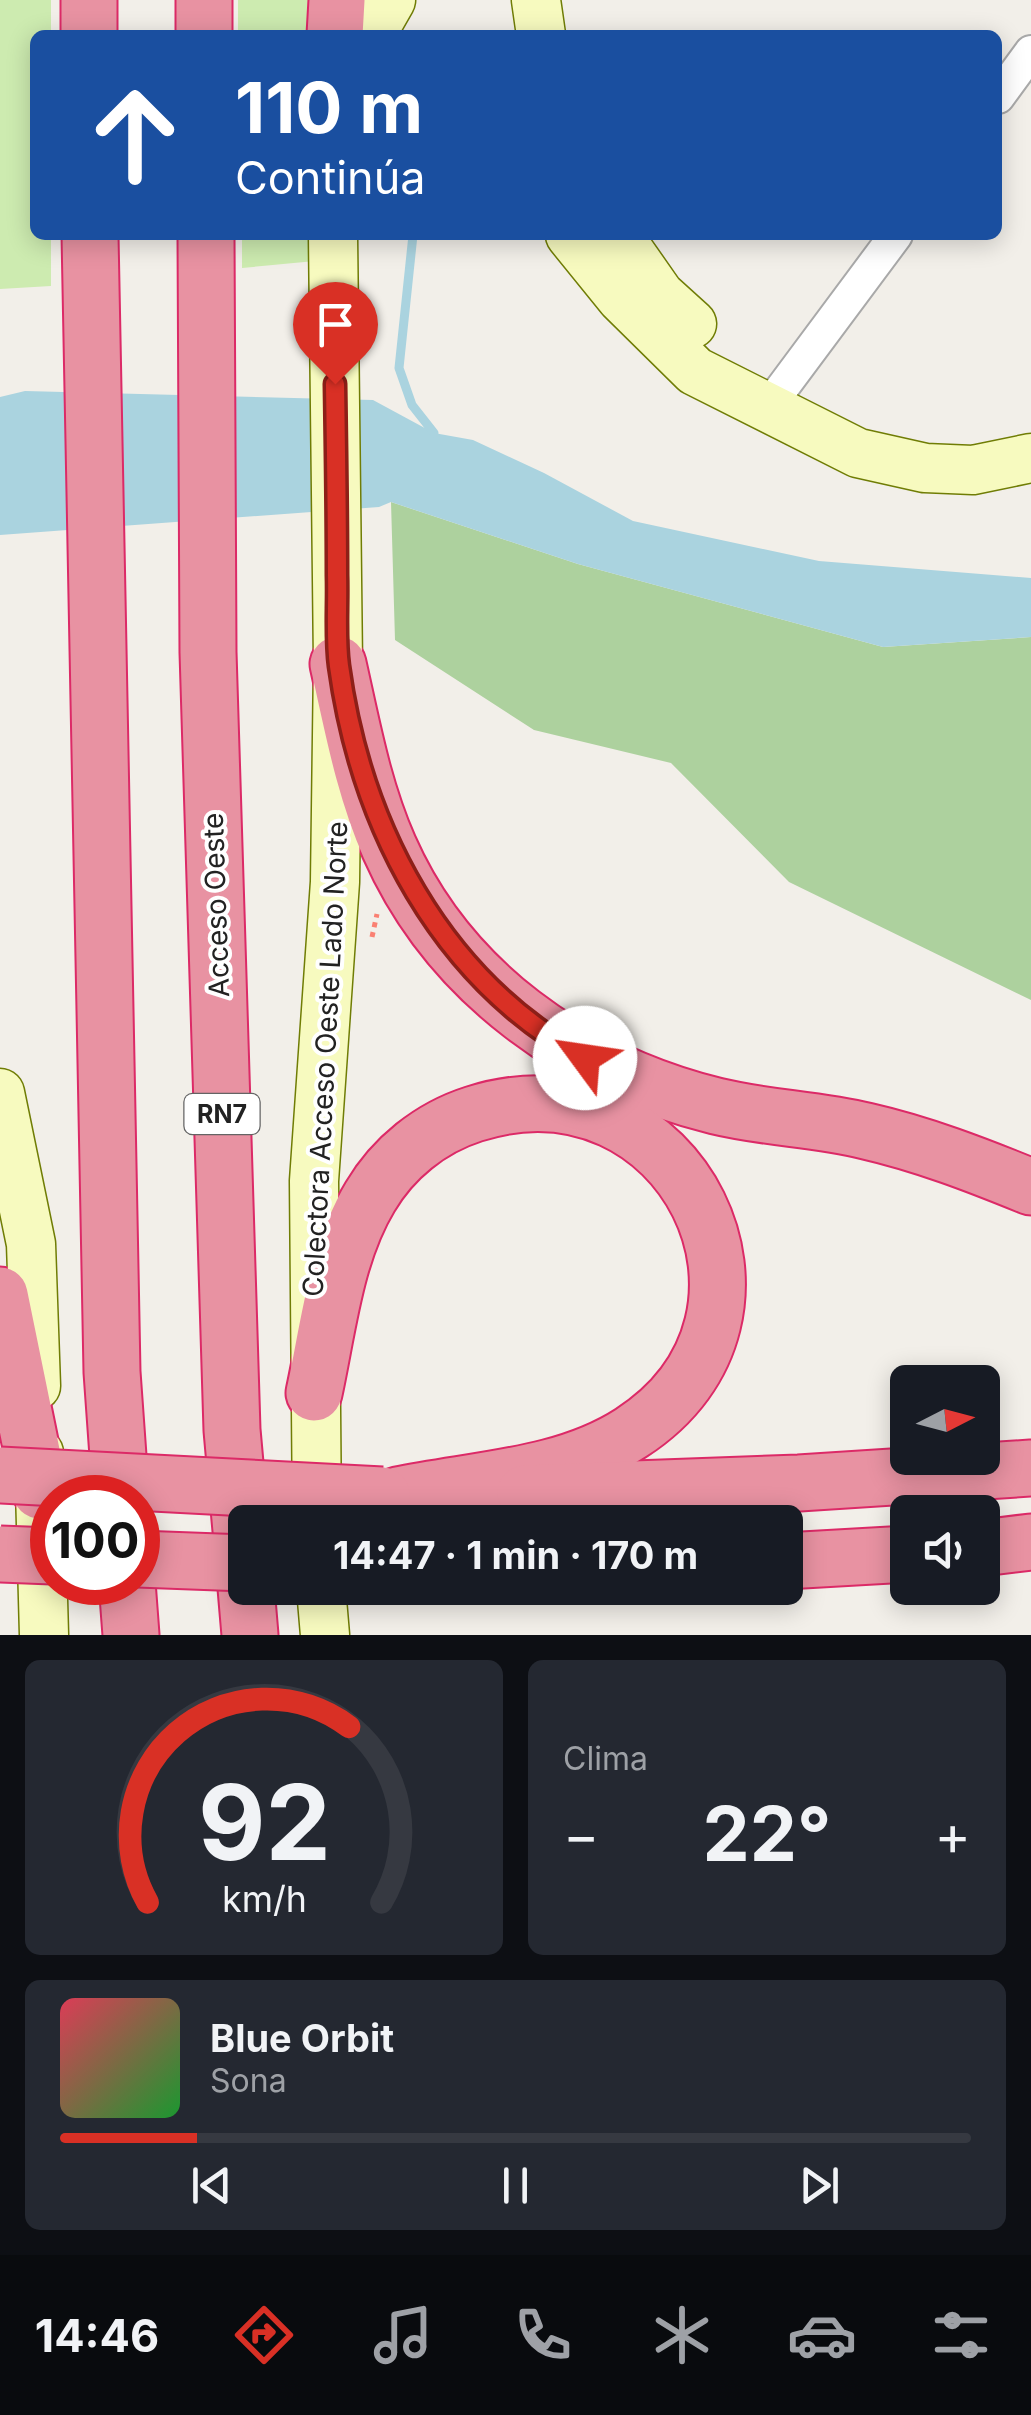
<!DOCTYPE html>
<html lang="es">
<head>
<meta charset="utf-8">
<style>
  :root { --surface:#171b24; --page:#242831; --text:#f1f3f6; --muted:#9ea1a6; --line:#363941; --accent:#d93025 }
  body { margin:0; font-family:Inter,sans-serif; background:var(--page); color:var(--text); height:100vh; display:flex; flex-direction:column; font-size:38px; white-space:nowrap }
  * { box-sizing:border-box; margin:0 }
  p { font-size:32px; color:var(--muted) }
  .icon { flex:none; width:55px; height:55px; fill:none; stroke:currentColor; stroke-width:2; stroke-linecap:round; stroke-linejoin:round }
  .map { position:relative; height:1635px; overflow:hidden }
  .drawer { display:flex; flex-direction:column; gap:25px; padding:25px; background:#0d0f14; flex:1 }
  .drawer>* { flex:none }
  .guide { position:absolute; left:30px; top:30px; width:972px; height:210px; border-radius:15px; box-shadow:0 5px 25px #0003; background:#1a4fa0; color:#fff; overflow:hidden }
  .needle { width:65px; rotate:84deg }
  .controls { position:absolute; left:890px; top:1365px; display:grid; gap:20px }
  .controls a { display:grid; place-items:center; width:110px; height:110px; border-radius:15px; background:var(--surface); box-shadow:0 5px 25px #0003; font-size:50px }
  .speed { position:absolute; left:30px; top:1475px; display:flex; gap:20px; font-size:50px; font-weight:700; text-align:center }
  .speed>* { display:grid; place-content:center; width:130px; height:130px; border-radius:50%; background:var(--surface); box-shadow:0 5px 25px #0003; line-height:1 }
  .speed .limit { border:15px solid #d22; background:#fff; color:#111 }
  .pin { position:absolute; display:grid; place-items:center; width:85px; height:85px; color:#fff; margin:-102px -42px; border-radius:50% 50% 50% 0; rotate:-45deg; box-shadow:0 0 10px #0007 }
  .pin .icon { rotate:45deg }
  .me { position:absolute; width:110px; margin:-55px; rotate:301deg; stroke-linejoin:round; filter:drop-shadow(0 0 8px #0008) }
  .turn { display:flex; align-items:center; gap:35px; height:210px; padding:0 40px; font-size:45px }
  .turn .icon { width:130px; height:130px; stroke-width:2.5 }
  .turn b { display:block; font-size:70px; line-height:85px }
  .big { font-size:75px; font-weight:700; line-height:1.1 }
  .drawer .widget { flex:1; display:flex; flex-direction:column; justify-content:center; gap:15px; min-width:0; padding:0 35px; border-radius:15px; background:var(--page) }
  .drawer .dial { align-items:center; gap:0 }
  .dial svg { height:260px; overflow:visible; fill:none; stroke:var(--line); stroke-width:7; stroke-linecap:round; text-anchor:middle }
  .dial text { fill:var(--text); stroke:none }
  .song { display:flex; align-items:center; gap:30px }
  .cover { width:120px; height:120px; border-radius:15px; background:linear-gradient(135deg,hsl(350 70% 55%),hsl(130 70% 35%)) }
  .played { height:10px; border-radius:5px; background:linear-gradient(90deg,var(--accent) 15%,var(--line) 15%) }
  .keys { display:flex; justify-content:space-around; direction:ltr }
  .heat { display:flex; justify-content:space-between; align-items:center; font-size:55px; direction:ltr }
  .drawer .tiles { flex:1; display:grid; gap:25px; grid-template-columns:1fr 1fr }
  .widget:last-child { grid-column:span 2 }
  .trip { position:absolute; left:228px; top:1505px; width:575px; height:100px; border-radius:15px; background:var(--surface); box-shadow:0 5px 25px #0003; font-weight:700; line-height:100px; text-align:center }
  .tabs { display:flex; height:160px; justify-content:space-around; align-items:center; background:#090b0e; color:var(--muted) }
  .tabs .icon { width:70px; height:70px }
  .tabs .active { color:var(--accent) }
  .tabs b { font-size:45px; color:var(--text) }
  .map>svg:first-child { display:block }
  .grass { fill:#cdebb0 }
  .forest { fill:#add19e }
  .water { fill:#aad3df }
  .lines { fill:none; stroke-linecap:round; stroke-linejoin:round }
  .stream { stroke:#aad3df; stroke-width:9 }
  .street-casing { stroke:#a9a9a9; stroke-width:36 }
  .secondary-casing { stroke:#707d05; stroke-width:51 }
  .highway-casing { stroke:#dc2a67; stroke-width:59 }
  .path { stroke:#fa8072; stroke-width:5; stroke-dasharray:5 5; stroke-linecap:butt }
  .street { stroke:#fff; stroke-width:32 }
  .secondary { stroke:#f7fabf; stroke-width:48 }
  .highway { stroke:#e892a2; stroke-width:55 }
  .highway-bridge-casing { stroke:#dc2a67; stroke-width:59; stroke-linecap:butt }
  .highway-bridge { stroke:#e892a2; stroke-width:55 }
  .route-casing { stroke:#8d1f18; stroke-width:25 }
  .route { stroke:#d93025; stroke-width:18 }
  .labels { text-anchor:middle; stroke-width:8; stroke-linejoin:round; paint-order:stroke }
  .shield { fill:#fff; stroke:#646464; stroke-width:2.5 }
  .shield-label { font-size:25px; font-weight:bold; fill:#222 }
  .street-label { font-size:28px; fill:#222; stroke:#fff }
</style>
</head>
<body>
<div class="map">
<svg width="1031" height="1635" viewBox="0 0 1031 1635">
  <rect width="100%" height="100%" fill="#f2efe9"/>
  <g class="grass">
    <polygon points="0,0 51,0 51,35 35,35 35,235 51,235 51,286 0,289"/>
    <polygon points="238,0 325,0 322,35 238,35"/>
    <polygon points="242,235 316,235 315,261 242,268"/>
  </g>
  <polygon class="forest" points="391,502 578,564 883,647 1031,637 1031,1000 789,882 671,763 534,730 395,640"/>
  <polygon class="water" points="25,391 373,400 434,433 473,440 544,473 633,521 819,561 1031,578 1031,637 883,647 578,564 391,502 379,507 0,535 0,397"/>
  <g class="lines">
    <polyline class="stream" points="413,235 399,368 412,405 434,433"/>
    <defs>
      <g id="street">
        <polyline points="998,97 1031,52"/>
        <polyline points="768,407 896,235"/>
      </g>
      <g id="secondary">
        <polyline points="536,0 541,35"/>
        <polyline points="371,35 391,0"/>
        <polyline points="570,235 621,298 695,371 858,453 925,468 973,470 1031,458"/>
        <polyline points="618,235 660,295 692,324"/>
        <polyline points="0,1093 31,1244 36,1386"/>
        <polyline points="39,1453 44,1635"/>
        <polyline points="317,1522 314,1181 335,882 338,664 333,235"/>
        <polyline points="321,1588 325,1635"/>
      </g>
      <g id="highway">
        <polyline points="89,0 89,35"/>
        <polyline points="204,0 204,35"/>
        <polyline points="335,35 337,0"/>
        <polyline points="90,235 112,1372 121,1498"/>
        <polyline points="206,235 208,652 232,1430 245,1575"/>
        <path d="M338,664C352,726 363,788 389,847C449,983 575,1071 716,1106C765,1118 816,1119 866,1131C923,1144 977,1165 1031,1187"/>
        <polyline points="0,1295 40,1491"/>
        <path d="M314,1393C328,1329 335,1255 370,1197C393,1158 430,1128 474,1114C680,1048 814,1315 631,1433C563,1477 475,1479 398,1495"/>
        <polyline points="525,1493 799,1483 1031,1468"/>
        <polyline points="982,1548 1031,1542"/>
        <polyline points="785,1561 908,1554"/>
        <polyline points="127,1582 131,1635"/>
        <polyline points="246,1588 250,1635"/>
      </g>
    </defs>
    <use href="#street" class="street-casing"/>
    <use href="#secondary" class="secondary-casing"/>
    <use href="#highway" class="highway-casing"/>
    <polyline class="path" points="372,937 377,914"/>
    <use href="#street" class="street"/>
    <use href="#secondary" class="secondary"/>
    <use href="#highway" class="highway"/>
    <defs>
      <g id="highway-bridge">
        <polyline points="0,1475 382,1495"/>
        <polyline points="0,1554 52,1556"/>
        <polyline points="138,1559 245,1563"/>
      </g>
    </defs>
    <use href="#highway-bridge" class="highway-bridge-casing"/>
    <use href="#highway-bridge" class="highway-bridge"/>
  </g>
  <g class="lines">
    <defs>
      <path id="route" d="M335,384C336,448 337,511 337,575C338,605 335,637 339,666C361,826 440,979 585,1058"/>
    </defs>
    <use href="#route" class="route-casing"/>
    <use href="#route" class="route"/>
  </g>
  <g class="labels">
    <rect class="shield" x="184.5" y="1094" width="75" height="40" rx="8"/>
    <g class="shield-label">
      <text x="222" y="1123">RN7</text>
    </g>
    <g class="street-label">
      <text transform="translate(216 905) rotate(-92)" y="10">Acceso Oeste</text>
      <text transform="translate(325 1059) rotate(-87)" y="10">Colectora Acceso Oeste Lado Norte</text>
    </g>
  </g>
</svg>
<div class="controls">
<a><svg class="needle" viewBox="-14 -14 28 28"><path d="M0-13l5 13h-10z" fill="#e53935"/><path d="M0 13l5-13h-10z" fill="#9ea1a6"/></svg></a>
<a><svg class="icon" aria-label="sound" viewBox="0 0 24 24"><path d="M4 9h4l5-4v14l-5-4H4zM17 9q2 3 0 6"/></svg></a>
</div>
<div class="speed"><div class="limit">100</div></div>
<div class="pin" style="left:335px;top:384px;background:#d93025"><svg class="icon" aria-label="arrive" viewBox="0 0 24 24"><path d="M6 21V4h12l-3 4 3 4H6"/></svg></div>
<svg class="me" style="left:585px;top:1058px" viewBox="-20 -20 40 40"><circle r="19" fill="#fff"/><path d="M0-13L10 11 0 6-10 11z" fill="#d93025"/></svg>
<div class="trip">14:47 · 1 min · 170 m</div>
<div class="guide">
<div class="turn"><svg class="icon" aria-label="ahead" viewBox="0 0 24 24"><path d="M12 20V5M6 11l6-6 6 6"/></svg><div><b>110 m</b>Continúa</div></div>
</div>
</div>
<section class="drawer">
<div class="tiles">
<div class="widget dial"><svg viewBox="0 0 100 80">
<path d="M14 69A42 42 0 1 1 86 69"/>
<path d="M14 69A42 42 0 0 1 76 15" stroke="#d93025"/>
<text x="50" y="56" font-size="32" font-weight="700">92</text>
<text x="50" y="72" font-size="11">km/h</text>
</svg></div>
<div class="widget"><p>Clima</p>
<div class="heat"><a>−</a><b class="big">22°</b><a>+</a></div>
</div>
<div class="widget">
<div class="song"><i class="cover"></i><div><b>Blue Orbit</b><p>Sona</p></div></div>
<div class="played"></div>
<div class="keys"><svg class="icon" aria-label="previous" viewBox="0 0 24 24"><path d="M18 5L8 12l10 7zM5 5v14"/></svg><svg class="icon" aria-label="pause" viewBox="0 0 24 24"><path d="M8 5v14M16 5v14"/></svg><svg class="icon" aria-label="next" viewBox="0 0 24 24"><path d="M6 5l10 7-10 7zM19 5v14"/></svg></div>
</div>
</div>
</section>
<nav class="tabs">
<b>14:46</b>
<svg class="icon active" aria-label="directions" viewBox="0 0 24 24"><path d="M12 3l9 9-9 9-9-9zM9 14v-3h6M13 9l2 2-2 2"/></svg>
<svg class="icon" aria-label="music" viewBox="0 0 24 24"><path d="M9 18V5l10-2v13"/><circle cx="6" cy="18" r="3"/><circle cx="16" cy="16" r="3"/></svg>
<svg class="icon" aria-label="phone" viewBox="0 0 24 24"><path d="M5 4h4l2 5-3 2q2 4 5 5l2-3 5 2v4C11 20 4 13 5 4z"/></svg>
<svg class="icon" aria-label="climate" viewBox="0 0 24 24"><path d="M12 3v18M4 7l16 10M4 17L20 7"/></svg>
<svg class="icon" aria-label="car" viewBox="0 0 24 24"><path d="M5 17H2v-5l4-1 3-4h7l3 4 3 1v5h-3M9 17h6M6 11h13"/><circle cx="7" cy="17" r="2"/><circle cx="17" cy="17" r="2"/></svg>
<svg class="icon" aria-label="filters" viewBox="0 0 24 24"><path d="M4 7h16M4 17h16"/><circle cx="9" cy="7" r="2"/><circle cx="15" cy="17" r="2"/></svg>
</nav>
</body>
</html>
